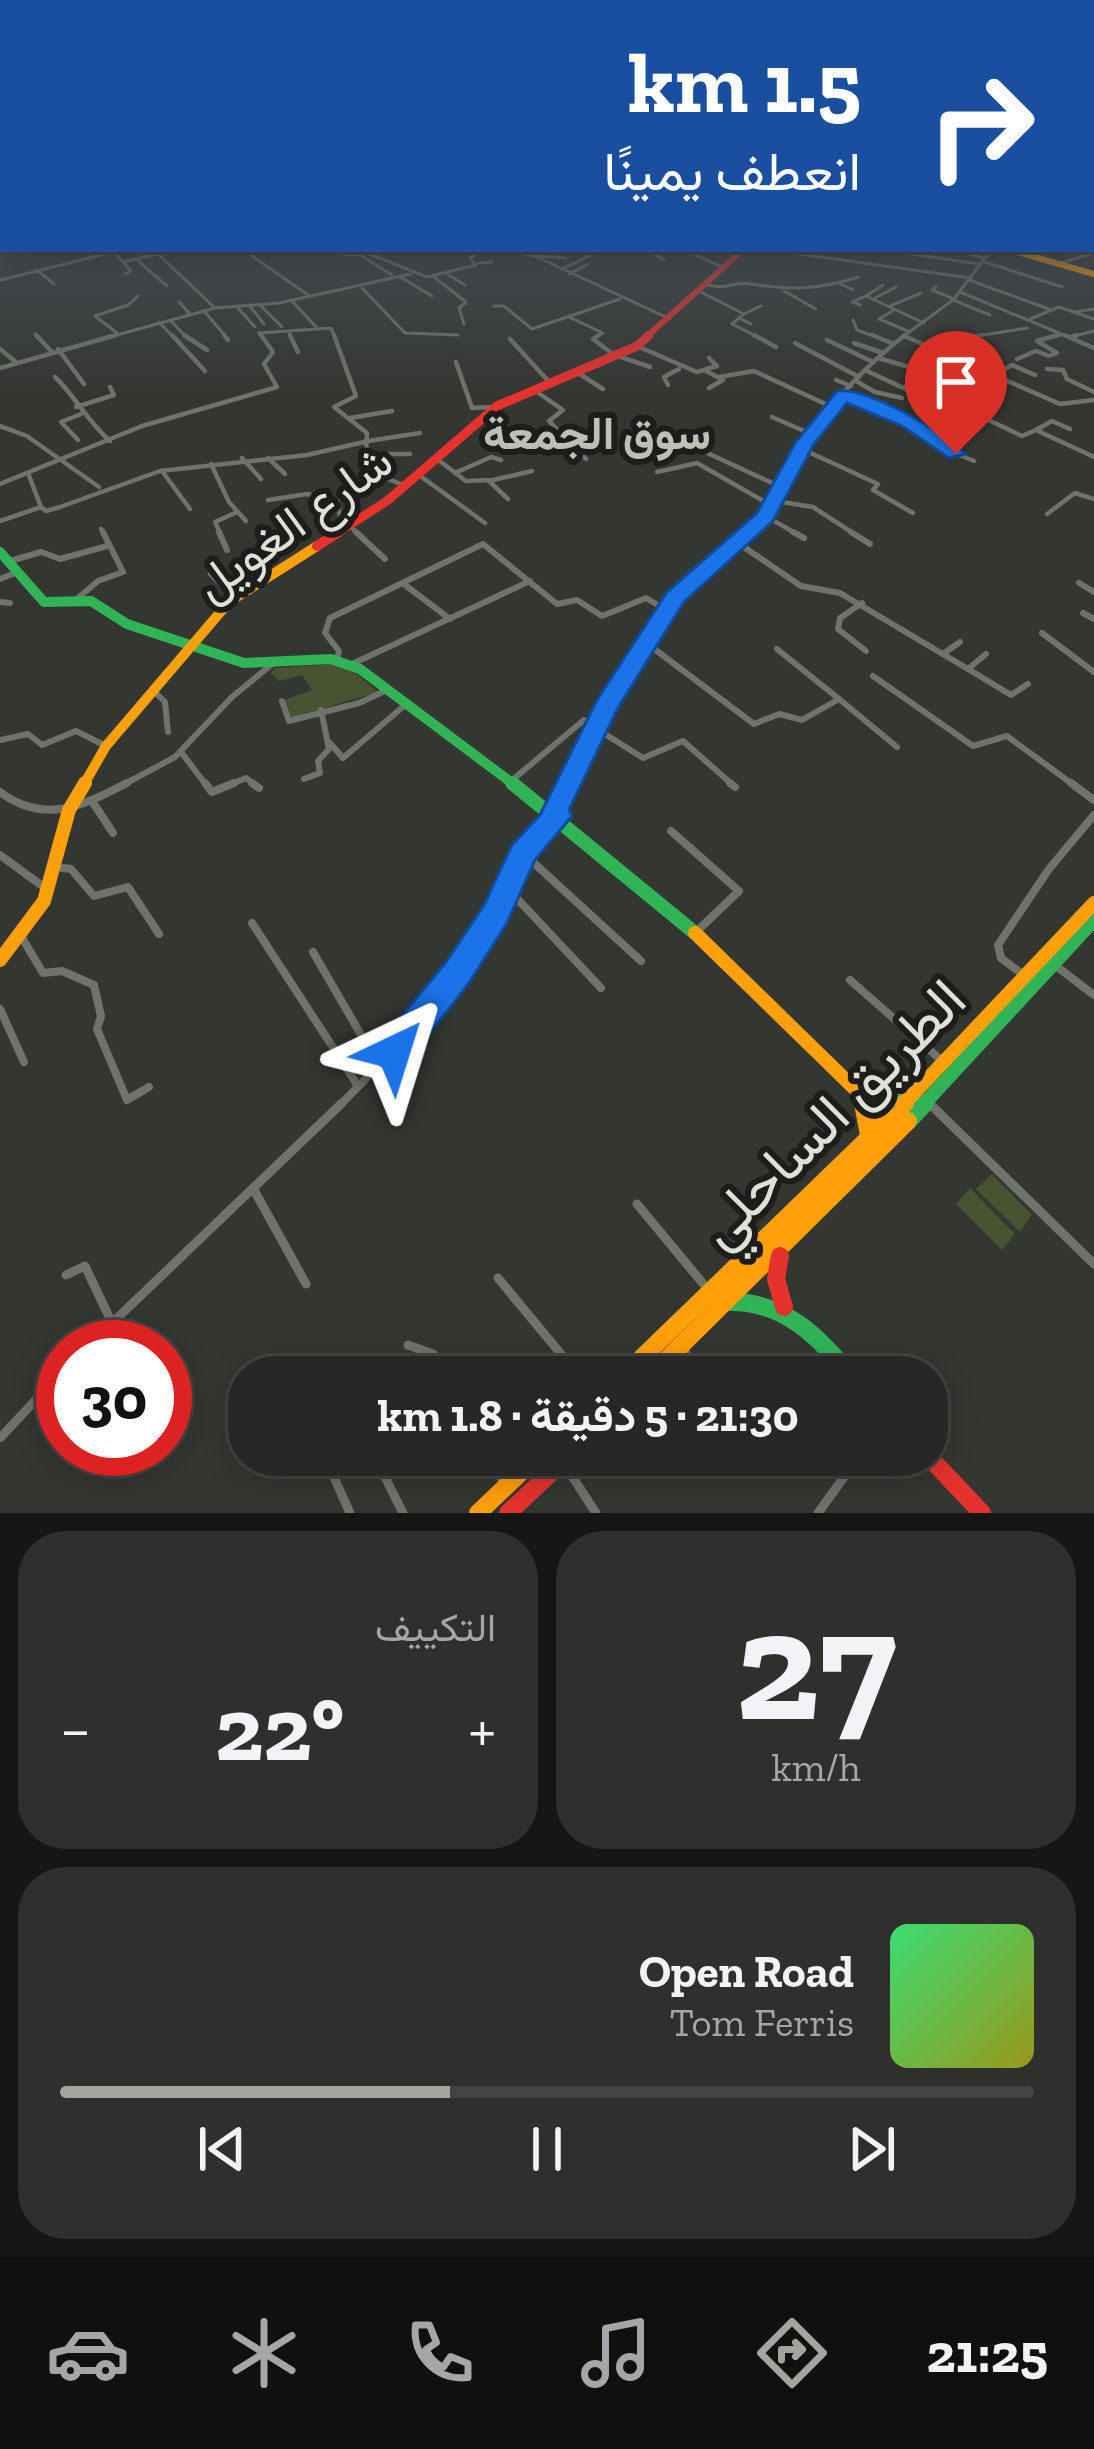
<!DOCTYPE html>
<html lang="ar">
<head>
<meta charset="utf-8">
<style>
  :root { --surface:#272826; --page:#2f302e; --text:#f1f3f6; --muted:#a4a6a7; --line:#434443; --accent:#a2a49f }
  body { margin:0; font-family:"Zilla Slab",Vazirmatn,serif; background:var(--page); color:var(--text); direction:rtl; height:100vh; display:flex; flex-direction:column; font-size:45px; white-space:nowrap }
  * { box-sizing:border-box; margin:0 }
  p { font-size:39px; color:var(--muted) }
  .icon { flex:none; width:66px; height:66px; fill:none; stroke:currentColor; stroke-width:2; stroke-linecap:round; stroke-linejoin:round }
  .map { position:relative; height:1513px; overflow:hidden; direction:ltr }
  .drawer { display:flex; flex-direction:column; gap:18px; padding:18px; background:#151615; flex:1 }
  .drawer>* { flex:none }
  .banner { position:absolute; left:0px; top:0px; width:1095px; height:252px; box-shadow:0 6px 30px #0003,0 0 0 3px var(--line); direction:rtl; background:#1a4fa0; color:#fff; overflow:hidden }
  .speed { position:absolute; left:36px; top:1320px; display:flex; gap:24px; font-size:60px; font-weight:700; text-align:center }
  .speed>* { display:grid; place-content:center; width:156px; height:156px; border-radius:50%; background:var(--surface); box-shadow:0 6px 30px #0003,0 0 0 3px var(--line); line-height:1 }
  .speed .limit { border:18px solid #d22; background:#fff; color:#111 }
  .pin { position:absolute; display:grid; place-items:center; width:102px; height:102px; color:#fff; margin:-123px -51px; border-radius:50% 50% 50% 0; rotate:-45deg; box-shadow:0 0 12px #0007 }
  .pin .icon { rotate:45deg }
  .me { position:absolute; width:132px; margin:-66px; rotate:41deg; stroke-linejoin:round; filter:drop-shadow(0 0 9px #0008) }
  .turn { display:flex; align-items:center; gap:42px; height:252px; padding:0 36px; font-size:54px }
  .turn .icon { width:156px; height:156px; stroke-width:2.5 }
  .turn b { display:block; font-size:84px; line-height:102px }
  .big { font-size:90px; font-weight:700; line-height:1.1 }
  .drawer .tile { flex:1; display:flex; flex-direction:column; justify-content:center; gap:18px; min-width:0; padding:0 42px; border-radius:48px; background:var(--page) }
  .drawer .dial { align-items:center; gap:0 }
  .dial b { font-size:156px; line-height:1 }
  .song { display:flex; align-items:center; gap:36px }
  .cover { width:144px; height:144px; border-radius:18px; background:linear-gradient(135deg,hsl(140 70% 55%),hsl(60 70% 35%)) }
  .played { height:12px; border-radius:6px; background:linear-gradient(90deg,var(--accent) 40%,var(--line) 40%) }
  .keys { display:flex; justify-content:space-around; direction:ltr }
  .heat { display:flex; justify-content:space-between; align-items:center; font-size:66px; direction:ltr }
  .drawer .tiles { flex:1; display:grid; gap:18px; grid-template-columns:1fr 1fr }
  .tile:last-child { grid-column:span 2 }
  .trip { position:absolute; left:228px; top:1356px; width:720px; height:120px; border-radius:48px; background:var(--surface); box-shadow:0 6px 30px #0003,0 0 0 3px var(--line); font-weight:700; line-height:120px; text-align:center; direction:rtl }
  .dock { display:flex; height:192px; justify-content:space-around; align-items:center; background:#10100f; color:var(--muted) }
  .dock .icon { width:84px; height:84px }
  .dock .selected { color:var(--accent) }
  .dock b { font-size:54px; color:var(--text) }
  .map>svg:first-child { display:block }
  .green { fill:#495332 }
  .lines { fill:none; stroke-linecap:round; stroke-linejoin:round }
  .street-far4 { stroke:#70736b; stroke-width:3 }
  .street-far3 { stroke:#70736b; stroke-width:4.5 }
  .street-far2 { stroke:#70736b; stroke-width:6 }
  .street-far1 { stroke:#70736b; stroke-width:8 }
  .street { stroke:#70736b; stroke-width:9 }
  .fast-far2 { stroke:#30b455; stroke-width:10 }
  .fast-far1 { stroke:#30b455; stroke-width:14 }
  .fast { stroke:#30b455; stroke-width:18 }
  .slow-far3 { stroke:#ff9f0a; stroke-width:6 }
  .slow-far2 { stroke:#ff9f0a; stroke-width:10 }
  .slow-far1 { stroke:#ff9f0a; stroke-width:14 }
  .slow { stroke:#ff9f0a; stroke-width:18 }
  .jam-far3 { stroke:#e5322d; stroke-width:6 }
  .jam-far2 { stroke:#e5322d; stroke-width:9 }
  .jam-far1 { stroke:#e5322d; stroke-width:10 }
  .jam { stroke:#e5322d; stroke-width:18 }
  .route { fill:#1a73e8; stroke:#114b97; stroke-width:3 }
  .labels { text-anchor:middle; stroke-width:12; stroke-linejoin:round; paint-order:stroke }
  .far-quarter-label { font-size:45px; font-weight:bold; fill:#bcc0b6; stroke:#1d1e1b }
  .street-label { font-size:48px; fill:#dee0da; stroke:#1d1e1b }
  .near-street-label { font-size:57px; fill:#dee0da; stroke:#1d1e1b }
</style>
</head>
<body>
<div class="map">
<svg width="1094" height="1513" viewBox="0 0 1094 1513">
  <rect width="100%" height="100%" fill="#343632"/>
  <g class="green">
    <polygon points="331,664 352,670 378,692 291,718 284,700 312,690 302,675 279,681 271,673 276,668"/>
    <polygon points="992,1174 1032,1215 1020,1232 976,1189"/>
    <polygon points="970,1188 1015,1234 1002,1250 956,1204"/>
  </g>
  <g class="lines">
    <g class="street-far4">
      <polyline points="242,249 308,295"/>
      <polyline points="322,249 350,255"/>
      <polyline points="338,249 350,255 367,253 427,277 476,265 470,258 485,249"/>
      <polyline points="498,249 535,256 670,319"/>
      <polyline points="645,249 664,260"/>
      <polyline points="665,249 691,253 722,267"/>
      <polyline points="763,249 971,278"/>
      <polyline points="876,249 980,264"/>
      <polyline points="954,249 983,258"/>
      <polyline points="357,253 392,275"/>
      <polyline points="535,256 566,258"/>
      <polyline points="136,259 167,286"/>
      <polyline points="982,261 1062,287"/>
      <polyline points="124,262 158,254 215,308"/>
      <polyline points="478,263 492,262"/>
      <polyline points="1057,264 1094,253"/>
      <polyline points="562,269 591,255"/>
      <polyline points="37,270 54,284"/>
      <polyline points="447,274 465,285"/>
      <polyline points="569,274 587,265"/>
      <polyline points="400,277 432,296"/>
      <polyline points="434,277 466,302 459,308 464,324"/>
      <polyline points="0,280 114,252 131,271 125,274"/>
      <polyline points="969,280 1049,309"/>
      <polyline points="839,283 853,290"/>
      <path d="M703,284C728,291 733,281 751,284C790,290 819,290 858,277"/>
      <polyline points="936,287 932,290 954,299"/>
      <polyline points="362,288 405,333 458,335"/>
      <polyline points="697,290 744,314 739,318 751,324"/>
      <polyline points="784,291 816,309"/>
      <polyline points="960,292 1071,338"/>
      <polyline points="866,296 883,285"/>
      <polyline points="873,299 896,287"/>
      <polyline points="291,300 317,328"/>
      <polyline points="953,300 990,315"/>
      <polyline points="179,302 190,314"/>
      <polyline points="249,305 264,324"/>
      <polyline points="860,305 852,302 866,296 924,323"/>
      <polyline points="261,306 282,327"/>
      <polyline points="494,306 504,306 532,329 620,299"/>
      <polyline points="890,306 921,293"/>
      <polyline points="238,308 255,327"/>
      <polyline points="894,310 879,319 910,332"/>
      <polyline points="204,311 227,338"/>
      <polyline points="1074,312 1094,309"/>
      <polyline points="744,314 761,306"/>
      <polyline points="569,317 603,333 594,338"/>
      <polyline points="739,318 732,324 760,338"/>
      <polyline points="1030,319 1059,307 1094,319"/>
      <polyline points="853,320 857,330 879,338"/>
      <polyline points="171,321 187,338"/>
      <polyline points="159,322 174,338"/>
      <polyline points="117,333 95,316 128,305 138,296"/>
      <polyline points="259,333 331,328 335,338"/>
      <polyline points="259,333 263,338"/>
      <polyline points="35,334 39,338"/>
      <polyline points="289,334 291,338"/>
      <polyline points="904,336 910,338"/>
      <polyline points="1071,337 1094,331"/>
      <polyline points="106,338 215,308 279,303 411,274"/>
      <polyline points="901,338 953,300 992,249"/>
      <polyline points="964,338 1027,328"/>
      <polyline points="1047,338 1060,335"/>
    </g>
    <g class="street-far3">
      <polyline points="36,335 51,351"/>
      <polyline points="172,335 205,371"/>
      <polyline points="184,335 207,350"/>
      <polyline points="224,335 228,340"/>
      <polyline points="290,335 298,352"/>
      <polyline points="334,335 356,396 334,407 367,433 366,454 410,454"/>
      <polyline points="599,335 593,339 614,355"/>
      <polyline points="754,335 776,347"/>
      <polyline points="872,335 894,344"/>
      <polyline points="1064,335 1094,348"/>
      <polyline points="904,336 925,345 982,335"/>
      <polyline points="1071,337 1077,335"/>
      <polyline points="510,339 551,384"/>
      <polyline points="827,340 873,362"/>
      <polyline points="944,342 972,355 988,353"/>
      <polyline points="795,343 859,377"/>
      <polyline points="854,343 883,353"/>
      <polyline points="925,345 1060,404 1094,400"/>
      <polyline points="637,346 697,372 717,366 709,358"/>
      <polyline points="0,349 16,362"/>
      <polyline points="58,349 84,384"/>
      <polyline points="618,356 650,367"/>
      <polyline points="878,358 926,372"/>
      <polyline points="1017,359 1036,351 1049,356 1057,353 1037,341 1058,335"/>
      <polyline points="456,362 472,408 493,407"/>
      <polyline points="0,368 116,335"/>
      <polyline points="1047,369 1063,370 1067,379 1094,392"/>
      <polyline points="865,370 967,418 976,414 1022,436 1036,430 1094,457"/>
      <polyline points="706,371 723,380 709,388"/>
      <polyline points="578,373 603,389"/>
      <path d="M55,377C76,397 87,421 110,441"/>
      <polyline points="719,377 754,371 832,407"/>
      <polyline points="836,380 851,386"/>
      <polyline points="856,381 875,392 902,398"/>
      <polyline points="668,385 664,377 679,369"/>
      <polyline points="904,387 934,380 958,387"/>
      <polyline points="534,390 563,410 549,421 586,459"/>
      <polyline points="843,395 909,422 940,447 974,461"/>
      <polyline points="980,396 976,385 1012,365 1035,375"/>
      <polyline points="76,407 114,395 110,387"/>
      <polyline points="945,408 934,420 969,437"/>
      <polyline points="772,417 811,434"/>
      <polyline points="350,418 392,411"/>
      <polyline points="0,426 27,436 99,487"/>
      <polyline points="1036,430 1052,421 1070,429"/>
      <polyline points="680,433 703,451 783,488"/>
      <polyline points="78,440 61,422 81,414"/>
      <polyline points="368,441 420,433"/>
      <polyline points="802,449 878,484 873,490 913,513"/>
      <polyline points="242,458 261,479"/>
      <polyline points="268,458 285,474"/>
      <polyline points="437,459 466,481 488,480 508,499"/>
      <polyline points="211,464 229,502 246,521"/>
      <polyline points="162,471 190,509"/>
      <polyline points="657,472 697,463 772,506"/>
      <polyline points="28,473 41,507"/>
      <polyline points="455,473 491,457 501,460"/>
      <polyline points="419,475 485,523"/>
      <polyline points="380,476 406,486"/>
      <polyline points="489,481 532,471"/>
      <polyline points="0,484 142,426 277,387 264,364 273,352 261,335"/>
      <polyline points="268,500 307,494 337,501 343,532"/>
      <polyline points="775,501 813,507 856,535"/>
      <polyline points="1047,514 1075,493 1094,499"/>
      <polyline points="765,516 799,535"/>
      <polyline points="0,521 41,507 46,511 60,507 160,471 307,455 364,442"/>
      <polyline points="351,527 359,535"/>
      <polyline points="101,529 104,535"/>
      <polyline points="221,535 215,522 237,512"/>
      <path d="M747,535C773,511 786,477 803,447C826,406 868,364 905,335"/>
    </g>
    <g class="street-far2">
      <polyline points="219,532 227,550"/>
      <polyline points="356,532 385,559"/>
      <polyline points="793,532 804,538"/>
      <polyline points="851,532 870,544"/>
      <polyline points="738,543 801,586 840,593 968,669 986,654"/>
      <polyline points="10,561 41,552 60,559 107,546"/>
      <polyline points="211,574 234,598"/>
      <polyline points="0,579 15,573"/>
      <polyline points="1079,583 1094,592"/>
      <polyline points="405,585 450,619"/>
      <polyline points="78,598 98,581 123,572 103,532"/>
      <polyline points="0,602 10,603"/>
      <polyline points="862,603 840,618 838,629 866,651"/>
      <polyline points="1083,613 1094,619"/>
      <polyline points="1042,633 1094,672"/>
      <polyline points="649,645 754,724 779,714 802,720 839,699 897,747"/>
      <polyline points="777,649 839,699"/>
      <polyline points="943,654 960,642"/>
      <polyline points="337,659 339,651 325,633 330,618 483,544 557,604 577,600 602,616 646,598 668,611"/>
      <polyline points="352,664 530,581"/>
      <polyline points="968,669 1011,695 1028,684"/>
      <polyline points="873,676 973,746 1007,736 1075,786"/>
      <polyline points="153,690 165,702 168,732"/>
      <polyline points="282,701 289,721 359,703 385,691"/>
      <polyline points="597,729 643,758 683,741 734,786"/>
      <polyline points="0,740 28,734 42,745 76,731 106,746"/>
      <polyline points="329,742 343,758 405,705"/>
      <polyline points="181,752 207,786"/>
      <polyline points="304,779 320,773 318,761 329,749 321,710"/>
      <polyline points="511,781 584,720 597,725"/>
      <polyline points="121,786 175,757 232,697 271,665"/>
      <polyline points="227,786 246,778 256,786"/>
      <polyline points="566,786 606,706 684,586 751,532"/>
    </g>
    <g class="street-far1">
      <polyline points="205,783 212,792 234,783"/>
      <polyline points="252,783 259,788"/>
      <polyline points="730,783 735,787"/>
      <polyline points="1071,783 1094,800"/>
      <path d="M0,792C44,825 83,806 127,783"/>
      <polyline points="92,801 113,833"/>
      <polyline points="553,813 568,783"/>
      <polyline points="671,831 739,891 695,933"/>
      <polyline points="523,853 641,961"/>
      <polyline points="0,855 45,888"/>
      <polyline points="55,867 71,869 94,896 128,887 159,934"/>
      <polyline points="508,889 601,988"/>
      <polyline points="252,923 358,1086"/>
      <polyline points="21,936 43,973 62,971 94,985 101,1016 97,1029 127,1100 149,1087"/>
      <polyline points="313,952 379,1066"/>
      <polyline points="1056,966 1094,995"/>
      <polyline points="1021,973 1001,958 998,945 1049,869 1094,815"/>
      <polyline points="850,980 940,1059"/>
      <polyline points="0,1009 24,1062"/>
      <polyline points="339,1106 413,1031 496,913 523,853 554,820"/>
    </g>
    <g class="street">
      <polyline points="930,1104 1094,1264"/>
      <polyline points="254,1190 306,1284"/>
      <polyline points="637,1204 705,1286"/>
      <polyline points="66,1275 85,1266 112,1323"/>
      <polyline points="498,1278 580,1377"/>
      <polyline points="408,1345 433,1354 450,1377"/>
      <polyline points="87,1347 342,1103"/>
      <polyline points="683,1349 703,1377"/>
      <polyline points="0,1438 63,1371"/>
      <polyline points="324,1455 350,1513"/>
      <polyline points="374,1455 403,1513"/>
      <polyline points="490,1455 502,1480"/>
      <polyline points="568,1470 596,1513"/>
      <polyline points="818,1513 860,1455"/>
    </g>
    <polyline class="fast-far2" points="0,552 44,602 91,601 127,624 244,663 331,659 360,669 516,786"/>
    <g class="fast-far1">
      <polyline points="512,783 695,933"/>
      <polyline points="859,1092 881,1103 903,1099"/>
      <polyline points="922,1106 1094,920"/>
    </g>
    <g class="fast">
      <polyline points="908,1121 925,1103"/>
      <path d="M731,1302C787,1302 818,1338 853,1377"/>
    </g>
    <polyline class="slow-far3" points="1007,249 1094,274"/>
    <polyline class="slow-far2" points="83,786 106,746 229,602 317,546"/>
    <g class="slow-far1">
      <polyline points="695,933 856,1090 865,1106"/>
      <polyline points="0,960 44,901 69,810 85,783"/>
      <polyline points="902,1106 1094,903"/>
    </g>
    <g class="slow">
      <polyline points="863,1103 869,1135"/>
      <polyline points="622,1377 905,1103"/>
      <polyline points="649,1377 908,1121"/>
      <polyline points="478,1513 539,1455"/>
    </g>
    <polyline class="jam-far3" points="645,338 744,249"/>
    <polyline class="jam-far2" points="334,535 387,501 497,406 637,346 649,335"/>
    <polyline class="jam-far1" points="317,546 339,532"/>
    <g class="jam">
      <polyline points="780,1256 776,1279 784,1307"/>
      <polyline points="927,1455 982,1513"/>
      <polyline points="508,1513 570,1455"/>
    </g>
  </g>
  <linearGradient id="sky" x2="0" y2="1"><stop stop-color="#1d1e1c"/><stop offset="0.46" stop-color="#4a525a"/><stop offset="1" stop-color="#4a525a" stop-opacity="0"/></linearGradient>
  <rect width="1094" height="395" fill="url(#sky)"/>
  <path class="route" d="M837,391C869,388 943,431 966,454L949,458L902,426L847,403L814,444L773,521L684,602L618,708L569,810L572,816L535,860L507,923L469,983L406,1064L394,1069L381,1064L376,1052L381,1041L446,962L484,905L512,845L540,815L597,700L667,592L757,513L795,443Z"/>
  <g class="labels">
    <g class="far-quarter-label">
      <text x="597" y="449">سوق الجمعة</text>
    </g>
    <g class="street-label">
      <text transform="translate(293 522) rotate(-36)" y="17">شارع الغويل</text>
    </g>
    <g class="near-street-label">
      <text transform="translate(831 1113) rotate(-45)" y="20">الطريق الساحلي</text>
    </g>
  </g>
</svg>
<div class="speed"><div class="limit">30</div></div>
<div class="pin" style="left:956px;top:454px;background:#d93025"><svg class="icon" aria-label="arrive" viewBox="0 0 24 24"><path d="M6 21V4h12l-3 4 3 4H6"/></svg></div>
<svg class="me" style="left:394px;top:1052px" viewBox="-20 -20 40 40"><path d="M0-17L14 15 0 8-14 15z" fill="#1a73e8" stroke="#fff" stroke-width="4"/></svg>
<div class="trip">21:30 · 5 دقيقة · 1.8 km</div>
<div class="banner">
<div class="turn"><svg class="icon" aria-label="right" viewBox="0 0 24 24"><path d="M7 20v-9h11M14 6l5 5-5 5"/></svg><div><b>1.5 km</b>انعطف يمينًا</div></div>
</div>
</div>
<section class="drawer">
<div class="tiles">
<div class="tile dial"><b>27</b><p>km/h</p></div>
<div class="tile"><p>التكييف</p>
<div class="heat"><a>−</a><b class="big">22°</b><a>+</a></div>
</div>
<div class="tile">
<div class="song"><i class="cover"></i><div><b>Open Road</b><p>Tom Ferris</p></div></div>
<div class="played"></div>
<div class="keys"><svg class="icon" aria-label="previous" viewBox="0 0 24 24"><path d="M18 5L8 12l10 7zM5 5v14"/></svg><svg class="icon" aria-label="pause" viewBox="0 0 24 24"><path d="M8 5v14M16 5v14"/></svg><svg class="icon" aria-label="next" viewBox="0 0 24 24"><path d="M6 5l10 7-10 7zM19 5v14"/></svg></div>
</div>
</div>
</section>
<nav class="dock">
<b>21:25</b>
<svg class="icon selected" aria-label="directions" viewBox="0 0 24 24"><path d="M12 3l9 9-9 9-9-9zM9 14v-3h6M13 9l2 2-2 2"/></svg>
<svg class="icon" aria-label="music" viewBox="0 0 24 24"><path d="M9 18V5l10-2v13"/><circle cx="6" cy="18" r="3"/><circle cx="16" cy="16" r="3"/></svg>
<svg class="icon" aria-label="phone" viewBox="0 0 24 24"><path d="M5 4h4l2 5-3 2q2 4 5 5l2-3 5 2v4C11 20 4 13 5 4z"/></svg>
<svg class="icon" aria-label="climate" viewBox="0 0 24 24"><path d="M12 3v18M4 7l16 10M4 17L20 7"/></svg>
<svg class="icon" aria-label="car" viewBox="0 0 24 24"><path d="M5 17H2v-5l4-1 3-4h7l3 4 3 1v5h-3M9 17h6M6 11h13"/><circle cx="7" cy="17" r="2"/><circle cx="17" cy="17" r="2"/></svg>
</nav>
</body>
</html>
